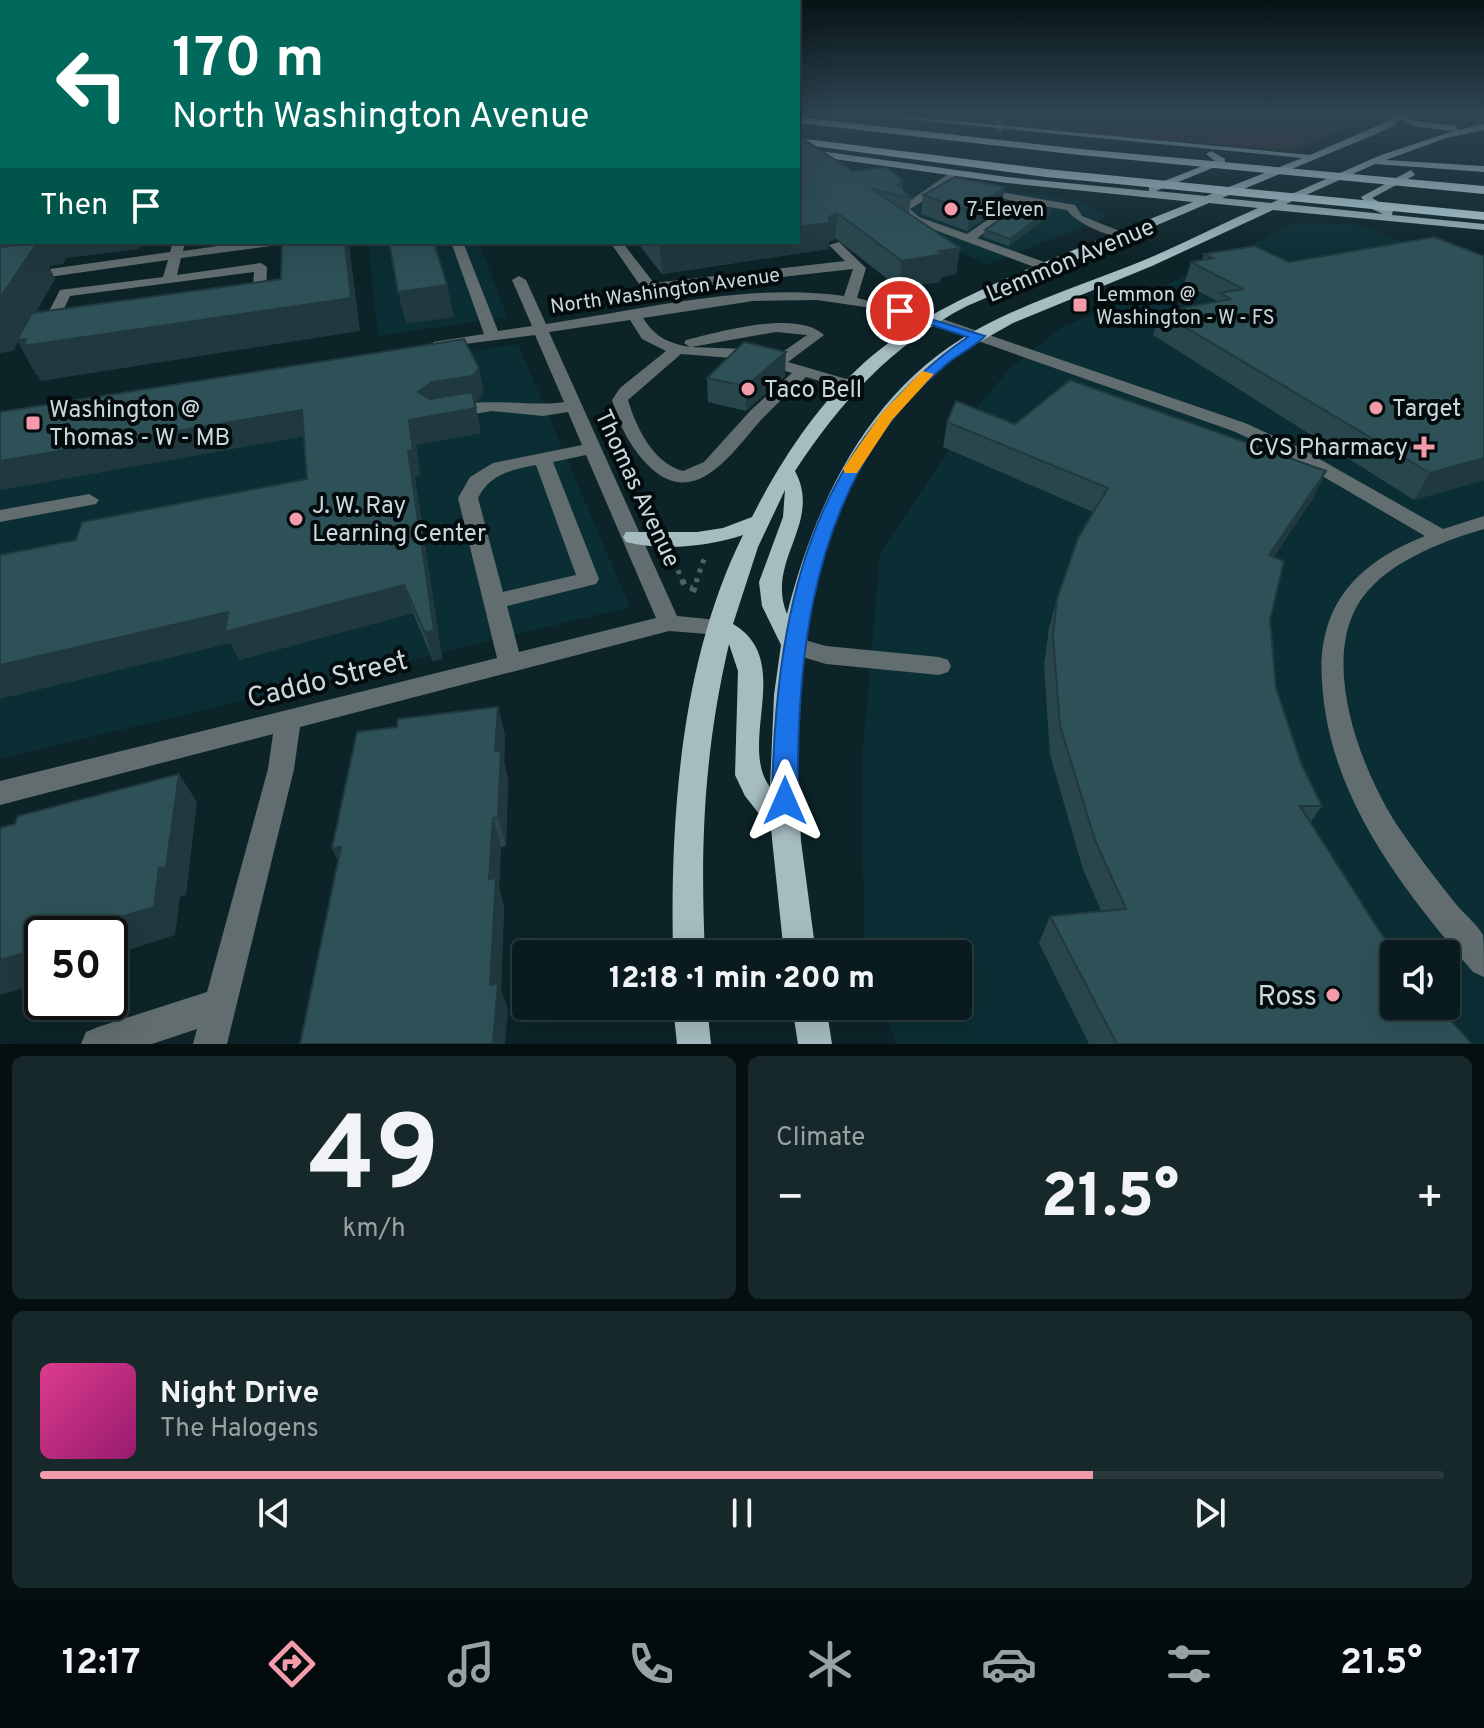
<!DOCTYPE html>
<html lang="en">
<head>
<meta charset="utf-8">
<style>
  :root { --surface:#091b1e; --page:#17282b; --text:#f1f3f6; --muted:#99a1a4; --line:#29393c; --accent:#f39aab }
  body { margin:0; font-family:Overpass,sans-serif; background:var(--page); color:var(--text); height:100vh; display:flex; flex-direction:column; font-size:30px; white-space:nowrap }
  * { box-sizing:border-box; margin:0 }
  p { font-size:26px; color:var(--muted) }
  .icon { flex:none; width:44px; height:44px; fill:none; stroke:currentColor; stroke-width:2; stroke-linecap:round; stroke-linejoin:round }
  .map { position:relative; height:1044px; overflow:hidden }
  .sheet { display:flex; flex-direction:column; gap:12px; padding:12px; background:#050f10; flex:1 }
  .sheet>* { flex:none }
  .guide { position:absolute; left:0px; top:0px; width:800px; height:244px; box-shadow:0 8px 32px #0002,0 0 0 2px var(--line); background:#00695c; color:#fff; overflow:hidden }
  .controls { position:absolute; left:1380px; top:940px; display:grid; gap:16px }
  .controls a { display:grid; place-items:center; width:80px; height:80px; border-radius:8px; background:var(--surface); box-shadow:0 8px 32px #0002,0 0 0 2px var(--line); font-size:40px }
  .speed { position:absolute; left:24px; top:916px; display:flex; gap:16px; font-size:40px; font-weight:700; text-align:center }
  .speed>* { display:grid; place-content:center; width:104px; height:104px; border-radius:50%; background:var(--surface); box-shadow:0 8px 32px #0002,0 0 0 2px var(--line); line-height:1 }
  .speed .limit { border:4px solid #111; border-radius:12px; background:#fff; color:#111 }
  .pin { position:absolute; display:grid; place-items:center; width:68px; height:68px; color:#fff; margin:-34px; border:4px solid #fff; border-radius:50%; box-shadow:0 2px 8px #0007 }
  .me { position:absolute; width:88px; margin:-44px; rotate:0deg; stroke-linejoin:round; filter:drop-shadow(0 0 6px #0008) }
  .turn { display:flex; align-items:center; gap:28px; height:168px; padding:0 40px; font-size:36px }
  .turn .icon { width:104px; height:104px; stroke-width:2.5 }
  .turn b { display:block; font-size:56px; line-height:68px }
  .then { display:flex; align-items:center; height:76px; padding:0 40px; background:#0003; gap:16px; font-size:30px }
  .big { font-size:60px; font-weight:800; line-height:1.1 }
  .sheet .widget { flex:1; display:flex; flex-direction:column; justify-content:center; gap:12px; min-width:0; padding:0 28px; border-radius:12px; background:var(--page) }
  .sheet .dial { align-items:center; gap:0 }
  .dial b { font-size:104px; line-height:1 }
  .song { display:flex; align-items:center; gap:24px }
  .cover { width:96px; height:96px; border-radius:12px; background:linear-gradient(135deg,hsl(330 70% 55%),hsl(320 70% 35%)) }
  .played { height:8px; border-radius:4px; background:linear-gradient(90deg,var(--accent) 75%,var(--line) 75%) }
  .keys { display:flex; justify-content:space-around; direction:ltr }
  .heat { display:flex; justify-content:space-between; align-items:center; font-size:44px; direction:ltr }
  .sheet .tiles { flex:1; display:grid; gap:12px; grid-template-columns:1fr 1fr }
  .widget:last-child { grid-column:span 2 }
  .trip { position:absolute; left:512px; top:940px; width:460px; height:80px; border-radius:8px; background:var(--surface); box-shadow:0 8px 32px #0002,0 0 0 2px var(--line); font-weight:800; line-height:80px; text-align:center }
  .dock { display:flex; height:128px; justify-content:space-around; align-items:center; background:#040b0c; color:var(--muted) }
  .dock .icon { width:56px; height:56px }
  .dock .active { color:var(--accent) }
  .dock b { font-size:36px; color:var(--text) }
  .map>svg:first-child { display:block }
  .built { fill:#0b2e34; fill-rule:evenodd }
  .green { fill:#39282b }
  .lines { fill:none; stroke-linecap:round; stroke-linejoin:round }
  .path-far1 { stroke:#4f6367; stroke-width:5; stroke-dasharray:4 6; stroke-linecap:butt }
  .path { stroke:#4f6367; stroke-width:6; stroke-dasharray:5 7; stroke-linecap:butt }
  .minor { fill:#626d6f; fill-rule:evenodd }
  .major { fill:#a5bcc1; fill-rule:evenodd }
  .highway { fill:#bfdbe1; fill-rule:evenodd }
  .wall { fill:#28464c }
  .shaded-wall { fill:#20393e }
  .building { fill:#2e5158; stroke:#20393e; stroke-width:2 }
  .route { fill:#1a73e8; stroke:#114b97; stroke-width:2 }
  .slow { fill:#f59e0b }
  .poi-dot { fill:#f39aab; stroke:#030b0d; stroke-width:3 }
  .labels { text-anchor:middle; stroke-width:8; stroke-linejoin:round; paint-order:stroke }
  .far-poi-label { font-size:20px; fill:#cbd8db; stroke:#030b0d; text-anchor:start }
  .far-street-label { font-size:20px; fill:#cbd8db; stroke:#030b0d }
  .street-label { font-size:24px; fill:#cbd8db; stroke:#030b0d }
  .poi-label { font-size:24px; fill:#cbd8db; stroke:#030b0d; text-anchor:start }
  .near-street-label { font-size:28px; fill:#cbd8db; stroke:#030b0d }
  .near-poi-label { font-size:28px; fill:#cbd8db; stroke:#030b0d; text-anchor:end }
</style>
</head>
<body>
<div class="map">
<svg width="1484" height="1044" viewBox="0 0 1484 1044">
  <rect width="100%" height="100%" fill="#0c2428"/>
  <g class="built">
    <polygon points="848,171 1075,199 1104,214 1104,218 987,265 900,224"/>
    <path d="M1296,222L1361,225L1484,273V1044H896L883,1006H958V954H866L864,949L862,760L880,554L977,408L1010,368L1062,327L1175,281ZM1394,954H1446V1006H1394Z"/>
    <polygon points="368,242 479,242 507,317 378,336"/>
    <polygon points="518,344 630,607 0,759 0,431"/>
  </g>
  <polygon class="green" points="998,113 1377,113 1295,150 1281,150 1024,128"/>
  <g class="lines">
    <g class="path-far1">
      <polyline points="674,561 683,582"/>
      <polyline points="696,582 704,559"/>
    </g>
    <g class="path">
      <polyline points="682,580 685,586 692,588"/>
      <polyline points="693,592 697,580"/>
    </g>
    <g class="minor">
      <polygon points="982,113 991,113 1005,121 1002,132 996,132 997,124"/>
      <path d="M954,170L959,173L947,186L910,209L919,217L967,234L1015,201L973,193V189L977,188L1075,205L1082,216L1127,234C1114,242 1075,222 1067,210L1026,203L977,238L1050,264L1051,267L1045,271L911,221L898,209Z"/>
      <polygon points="173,242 185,242 183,251 245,242 277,242 271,246 181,258 177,275 261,263 267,267 266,292 243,298 236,294 253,289 254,272 70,296 61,315 72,319 51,325 44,321 60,290 163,277 168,260 0,284 0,276 170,252"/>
      <path d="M451,242H463L498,331L532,326L512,280L519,276L526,280L546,324C641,310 748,282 844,296L853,269L659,291L663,296L656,300L644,291L610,242H622L654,283L845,261L829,245L839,242L866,268L857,298L937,317L1245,423L1300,448L1443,529L1484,516V529C1440,542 1381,564 1357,606C1322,668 1362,771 1397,825C1415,852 1435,878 1455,903C1463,913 1477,924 1483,935C1484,945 1484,966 1484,977L1473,972C1402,888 1328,796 1322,681C1317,605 1357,563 1425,536L1288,456L1233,431L927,323L865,307L817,300L753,301L643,318C655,337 668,343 690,347L684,343L686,340C719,332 797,309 824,335L788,362L857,382L859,385L851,390L806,377C791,391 775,405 761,420C734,450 697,509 652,469C632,451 619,426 612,400L620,388L666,351L642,339L630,320L549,332L677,616L728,621L731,627L728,633L720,635L669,631L300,727L294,769L227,1044H193L197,1029L152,1044H81L86,1032L98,1027L207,992L268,769L273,734L0,805V781L497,658L458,498L470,477L493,463L582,445L568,412L543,416L492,411L450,418L442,413C464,393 533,408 564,402L535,335L433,348V342L484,334ZM776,332L807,335L774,358L745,349L691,347ZM681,354L744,359L792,373L751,410L704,462L683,471C653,463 636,427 628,400ZM586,455L656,618L519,652L507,606L596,584L599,579L553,462ZM536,465L576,575L503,592L478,498C490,474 511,470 536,465Z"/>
      <polygon points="89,494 99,500 96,504 0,522 0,510"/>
      <polygon points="794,637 826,646 939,657 948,660 951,666 948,672 939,675 826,664 786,652 782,646 786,640"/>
    </g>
    <g class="major">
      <path d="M844,113H872L1310,155L1388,121L1393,113H1401L1415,121L1457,126V130L1484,124V130L1446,138L1386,160L1484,166V172L1375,164L1286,204L1383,214L1368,207L1361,197L1411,170L1415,175L1372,198L1393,210L1392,215L1484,224V230L1273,210L1152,266L1013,323L960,353L911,396L873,445L843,501L821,563L807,628L799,695L797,761L801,841L816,954H784L771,829L745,796L735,775L738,671L729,644C704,752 700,843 705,954H673C670,816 681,660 743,535C707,547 663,551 626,542L623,537L626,532H697L723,528L752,517C781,460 817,405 866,361C915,318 975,292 1035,266C1088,244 1140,223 1193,202L1007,183L798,154V148L1007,177L1149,191V187L1215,161L1206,154L1211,151L1225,159V163L1156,191L1206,196L1302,158ZM1399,118L1413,126L1454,131L1381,155L1271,203L1222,198L1376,134L1395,125ZM1209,203L1258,208C1219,225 1181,245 1142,261C1087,283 1030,301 978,329C870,388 816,500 787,614C765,561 823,523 795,471C840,402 893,344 967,306ZM785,490L783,517L759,582L762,606L781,645L774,695L770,787C737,743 795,660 733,624L758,547Z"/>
      <polygon points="673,1006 707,1006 711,1044 677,1044"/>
      <polygon points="792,1006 826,1006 832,1044 798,1044"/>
    </g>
    <g class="highway">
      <polygon points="798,117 1080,149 1484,186 1484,194 1080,155 798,123"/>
      <polygon points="798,138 1046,169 1484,212 1484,220 1046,177 798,144"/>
    </g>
  </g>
  <g class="wall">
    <polygon points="1441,113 1484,113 1484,116 1446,121"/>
    <polygon points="852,171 903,180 902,190 911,198 909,214 960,248 956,274 941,277 940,282 899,288 835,238 829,242 828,249 662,274 637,242 798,242"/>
    <polygon points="923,195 1002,206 967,231 921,214"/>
    <polygon points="1050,209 1049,216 1009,246 983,237 985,230"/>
    <polygon points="1204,254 1289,262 1484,256 1484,480 1414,500 1153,335 1160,312 1217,301 1184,284 1191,262 1202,260"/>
    <polygon points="785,376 746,411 708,402 707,378"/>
    <polygon points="484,392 478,401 474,401 481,433 416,445 420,476 415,477 442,659 433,661 413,613 239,660 231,643 307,479 304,436 0,490"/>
    <polygon points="947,422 1015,424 1326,471 1313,498 1274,556 1270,620 1276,688 1301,763 1322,806 1310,823 1394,1006 1472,1044 1089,1044 1039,943 1050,916 1101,911 1083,869 1050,755 1044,665 1049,628 1057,599 1093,512 943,447"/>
    <polygon points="498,707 505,736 504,761 508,779 506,846 501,847 499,888 504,906 501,990 508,1010 338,860 332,848 397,727"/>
  </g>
  <g class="shaded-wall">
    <polygon points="1450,113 1484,113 1484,116 1446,121"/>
    <polygon points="2,164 2,197 0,197 0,165"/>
    <polygon points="1005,187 1002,206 967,231 970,211"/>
    <polygon points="1050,209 1049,216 1009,246 1010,239"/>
    <polygon points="837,213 835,238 829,242 828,249 662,274 660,247 695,242 798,242 798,227 829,217"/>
    <polygon points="0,235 2,235 2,242 143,242 139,249 66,258 63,264 49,266 55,279 20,340 351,298 345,242 349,242 360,331 41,381 38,375 36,375 18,342 13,351 0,353"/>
    <polygon points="960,248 956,274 941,277 940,282 899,288 902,261 939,251"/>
    <polygon points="447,285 454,317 406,324 398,292"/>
    <polygon points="786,352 785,376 746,411 746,386"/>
    <polygon points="479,368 484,392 478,401 438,407 476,408 481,433 416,445 420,476 415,477 442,659 433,661 425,633 408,451 409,420 418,392 432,382"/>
    <polygon points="302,410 311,435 0,490 0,461"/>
    <polygon points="1484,458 1484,480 1414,500 1430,473"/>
    <polygon points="1326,471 1313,498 1256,582 1269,555"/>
    <polygon points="404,585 413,613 239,660 231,643 0,699 0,665 228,612"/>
    <polygon points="498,707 505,736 504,761 508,779 506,846 498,817 495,751"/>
    <polygon points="179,774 197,802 186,895 180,897 175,935 110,956 110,934 83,934 84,928 159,868"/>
    <polygon points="493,818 501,847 499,888 504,906 501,990 508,1010 505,1044 493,1044 490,985 489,879"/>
    <polygon points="341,847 346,877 332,848"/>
    <polygon points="42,948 42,983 0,995 0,960"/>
  </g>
  <g class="building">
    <polygon points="0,113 2,113 2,164 0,165"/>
    <polygon points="798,139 805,140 852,171 886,167 903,180 898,185 911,198 872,189 960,248 939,251 944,254 902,261 837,213 829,217 830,223 798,227"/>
    <polygon points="955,177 1005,187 970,211 923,195"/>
    <polygon points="1023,203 1050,209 1010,239 985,230"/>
    <polygon points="2,218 2,235 0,235 0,221"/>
    <polygon points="1434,237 1484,256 1484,458 1430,473 1160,312 1231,299 1220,293 1243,289 1191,262 1213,258 1204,254 1255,246 1289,262"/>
    <polygon points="282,242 345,242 351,298 23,346 26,339 17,340 32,313 281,279"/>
    <polygon points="389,242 434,242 447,285 398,292"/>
    <polygon points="656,242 695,242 660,247"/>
    <polygon points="37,243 0,298 0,247"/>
    <polygon points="464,339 479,368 473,376 432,382 418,392 430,399 472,392 476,408 409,420 413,450 408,451 434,630 425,633 404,585 225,632 228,612 0,665 0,555 76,540 82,522 307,479 302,410 0,461 0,412"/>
    <polygon points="744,342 786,352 746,386 707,378"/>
    <polygon points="1070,380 1326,471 1269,555 1284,561 1270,620 1276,688 1301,763 1322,806 1300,806 1380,932 1397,954 1394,954 1394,1006 1438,1006 1472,1044 1117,1044 1050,916 1126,909 1095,840 1060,726 1053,636 1057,599 1078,538 1108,488 947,422 956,401 1015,424"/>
    <polygon points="498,707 495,751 501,750 498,817 493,818 489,879 496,878 490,985 498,983 493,1044 300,1044 341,847 332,848 357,732 397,727 398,719"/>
    <polygon points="179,774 166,867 159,868 154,907 84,928 83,934 42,934 42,948 0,960 0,828 15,824 18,816"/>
  </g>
  <linearGradient id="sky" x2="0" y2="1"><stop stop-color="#071416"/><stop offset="0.44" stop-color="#2e4553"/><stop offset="1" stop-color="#2e4553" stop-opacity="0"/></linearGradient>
  <rect width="1484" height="259" fill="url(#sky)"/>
  <path class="route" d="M895,308L985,336C972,349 954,356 941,369C923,384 904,404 890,422C809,530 796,670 798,801L794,809L785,812L776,809L772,801C775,618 807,447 968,337L895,313Z"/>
  <polygon class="slow" points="922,371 934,374 892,420 857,473 845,473 843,469 881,414"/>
  <g class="poi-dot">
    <circle cx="951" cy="209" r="8"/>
    <rect x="1072" y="297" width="16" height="16" rx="4"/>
    <circle cx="748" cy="389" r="8"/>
    <circle cx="1376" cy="408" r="8"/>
    <rect x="25" y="415" width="16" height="16" rx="4"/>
    <path d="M1420 435h8v8h8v8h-8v8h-8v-8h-8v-8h8z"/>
    <circle cx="296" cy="519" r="8"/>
    <circle cx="1333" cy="995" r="8"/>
  </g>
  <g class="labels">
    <g class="far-poi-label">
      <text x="967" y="216">7-Eleven</text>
      <text x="1096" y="301">Lemmon @<tspan x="1096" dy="23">Washington - W - FS</tspan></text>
    </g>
    <g class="far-street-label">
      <text transform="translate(665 290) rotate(-8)" y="7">North Washington Avenue</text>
    </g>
    <g class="street-label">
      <text transform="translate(1070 260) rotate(-23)" y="8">Lemmon Avenue</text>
      <text transform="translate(638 488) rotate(65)" y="8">Thomas Avenue</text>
    </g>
    <g class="poi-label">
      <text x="764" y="397">Taco Bell</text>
      <text x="1392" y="416">Target</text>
      <text x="49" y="417">Washington @<tspan x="49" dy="28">Thomas - W - MB</tspan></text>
      <text x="1408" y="455" text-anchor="end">CVS Pharmacy</text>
      <text x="312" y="513">J. W. Ray<tspan x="312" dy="28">Learning Center</tspan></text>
    </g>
    <g class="near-street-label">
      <text transform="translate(327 678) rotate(-14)" y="10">Caddo Street</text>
    </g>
    <g class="near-poi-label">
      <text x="1317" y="1005">Ross</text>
    </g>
  </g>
</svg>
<div class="controls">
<a><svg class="icon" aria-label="sound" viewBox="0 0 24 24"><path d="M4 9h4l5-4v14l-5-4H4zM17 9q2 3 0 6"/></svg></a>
</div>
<div class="speed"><div class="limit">50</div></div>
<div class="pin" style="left:900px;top:311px;background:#d93025"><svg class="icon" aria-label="arrive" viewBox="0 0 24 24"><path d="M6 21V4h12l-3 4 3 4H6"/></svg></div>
<svg class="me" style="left:785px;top:801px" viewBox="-20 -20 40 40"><path d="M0-17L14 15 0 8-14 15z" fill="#1a73e8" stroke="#fff" stroke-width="4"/></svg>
<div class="trip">12:18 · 1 min · 200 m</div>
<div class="guide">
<div class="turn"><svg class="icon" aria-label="left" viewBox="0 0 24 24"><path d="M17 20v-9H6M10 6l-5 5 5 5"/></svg><div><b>170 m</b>North Washington Avenue</div></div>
<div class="then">Then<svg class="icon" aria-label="arrive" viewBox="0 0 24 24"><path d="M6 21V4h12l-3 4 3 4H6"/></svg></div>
</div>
</div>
<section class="sheet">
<div class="tiles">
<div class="widget dial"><b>49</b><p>km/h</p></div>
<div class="widget"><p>Climate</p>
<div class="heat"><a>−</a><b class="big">21.5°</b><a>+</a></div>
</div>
<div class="widget">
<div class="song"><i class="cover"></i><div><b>Night Drive</b><p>The Halogens</p></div></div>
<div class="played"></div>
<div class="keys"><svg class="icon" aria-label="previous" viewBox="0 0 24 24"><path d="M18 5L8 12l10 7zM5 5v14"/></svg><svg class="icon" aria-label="pause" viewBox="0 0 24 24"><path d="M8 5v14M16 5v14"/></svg><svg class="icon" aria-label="next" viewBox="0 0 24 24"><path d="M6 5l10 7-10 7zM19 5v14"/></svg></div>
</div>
</div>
</section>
<nav class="dock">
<b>12:17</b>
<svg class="icon active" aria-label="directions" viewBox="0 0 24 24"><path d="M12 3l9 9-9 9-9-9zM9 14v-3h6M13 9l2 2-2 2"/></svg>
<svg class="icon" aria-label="music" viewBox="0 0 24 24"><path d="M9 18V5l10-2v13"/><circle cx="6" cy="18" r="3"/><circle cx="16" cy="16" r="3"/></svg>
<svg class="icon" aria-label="phone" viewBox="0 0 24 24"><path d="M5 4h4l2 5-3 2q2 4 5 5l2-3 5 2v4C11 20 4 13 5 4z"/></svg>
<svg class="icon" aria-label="climate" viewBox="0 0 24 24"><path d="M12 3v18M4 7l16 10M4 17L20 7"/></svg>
<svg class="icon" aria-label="car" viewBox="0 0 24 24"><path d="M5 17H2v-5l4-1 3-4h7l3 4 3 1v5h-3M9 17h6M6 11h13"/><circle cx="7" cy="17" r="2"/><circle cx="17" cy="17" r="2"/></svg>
<svg class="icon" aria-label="filters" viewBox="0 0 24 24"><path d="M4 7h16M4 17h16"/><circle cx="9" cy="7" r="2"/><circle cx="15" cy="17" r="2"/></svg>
<b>21.5°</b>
</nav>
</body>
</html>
